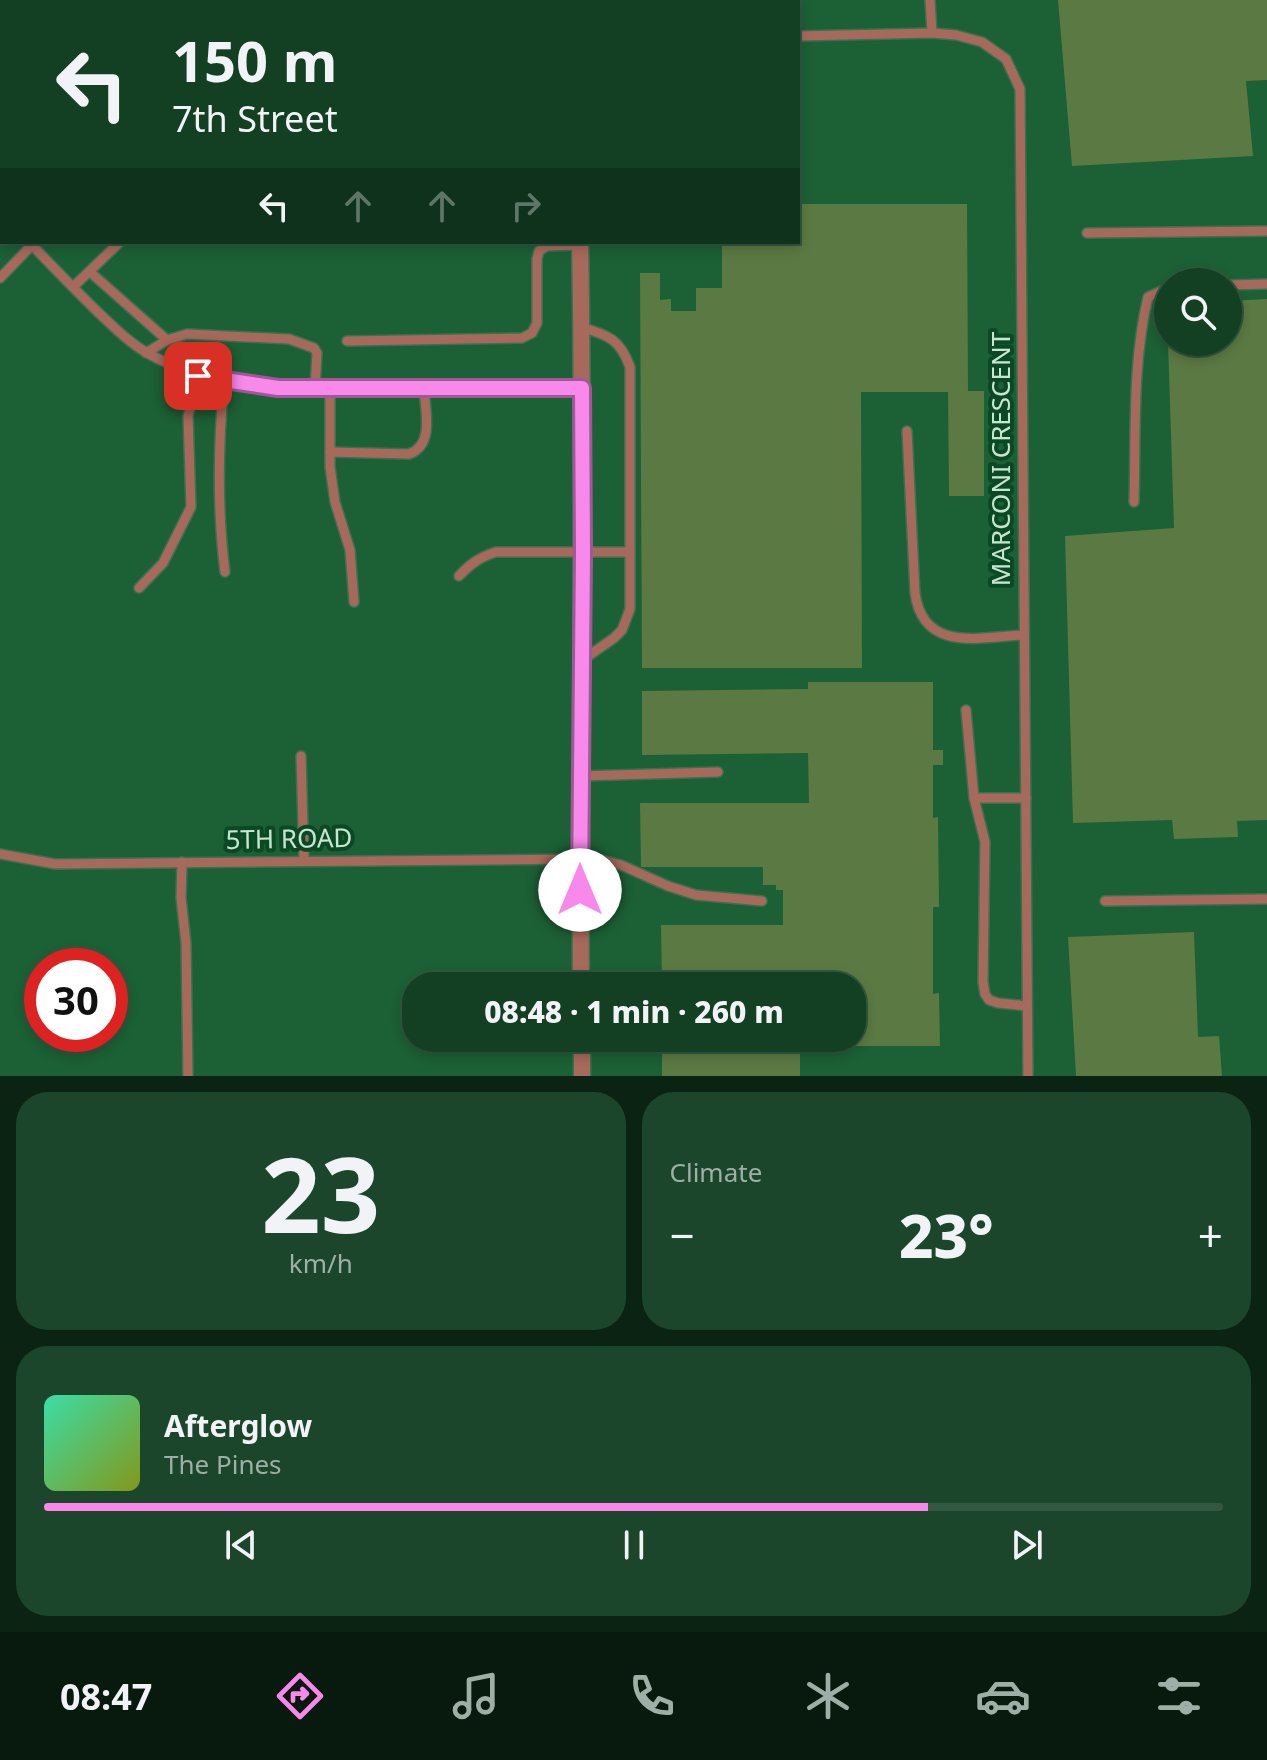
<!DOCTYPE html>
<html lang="en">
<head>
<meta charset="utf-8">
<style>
  :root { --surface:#133f23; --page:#1c462b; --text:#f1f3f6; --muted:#9dafa6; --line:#325841; --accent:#f888ea }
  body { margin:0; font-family:"Noto Sans",sans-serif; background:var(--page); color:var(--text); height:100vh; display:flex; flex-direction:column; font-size:30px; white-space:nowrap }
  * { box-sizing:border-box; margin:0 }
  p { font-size:26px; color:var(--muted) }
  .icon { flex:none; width:44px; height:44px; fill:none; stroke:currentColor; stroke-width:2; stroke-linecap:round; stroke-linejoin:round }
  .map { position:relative; height:1076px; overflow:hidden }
  .details { display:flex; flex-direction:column; gap:16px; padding:16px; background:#0a2313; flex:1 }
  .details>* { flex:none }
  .banner { position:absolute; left:0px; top:0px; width:800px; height:244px; box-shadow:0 4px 12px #0003,0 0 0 2px var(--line); background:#133f23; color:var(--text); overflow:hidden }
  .controls { position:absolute; left:1154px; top:268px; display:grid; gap:16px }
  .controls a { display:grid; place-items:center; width:88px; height:88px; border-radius:50%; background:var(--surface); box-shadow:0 4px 12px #0003,0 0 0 2px var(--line); font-size:40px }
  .speed { position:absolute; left:24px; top:948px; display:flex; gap:16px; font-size:40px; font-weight:700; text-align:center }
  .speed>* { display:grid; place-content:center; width:104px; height:104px; border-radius:50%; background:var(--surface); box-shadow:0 4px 12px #0003,0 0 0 2px var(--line); line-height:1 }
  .speed .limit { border:12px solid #d22; background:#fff; color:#111 }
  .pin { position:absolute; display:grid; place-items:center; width:68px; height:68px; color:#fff; margin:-34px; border-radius:16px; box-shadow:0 4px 12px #0006 }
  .me { position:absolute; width:88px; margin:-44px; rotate:0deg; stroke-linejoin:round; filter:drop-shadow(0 0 6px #0008) }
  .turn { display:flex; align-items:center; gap:28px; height:168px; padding:0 40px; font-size:36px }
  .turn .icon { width:104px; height:104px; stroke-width:2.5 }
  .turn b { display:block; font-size:56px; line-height:68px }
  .lanes { display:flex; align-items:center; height:76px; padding:0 40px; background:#0003; justify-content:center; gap:40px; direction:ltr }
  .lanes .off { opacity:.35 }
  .big { font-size:60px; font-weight:800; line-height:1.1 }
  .details .tile { flex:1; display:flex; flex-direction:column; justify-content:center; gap:12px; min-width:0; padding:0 28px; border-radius:32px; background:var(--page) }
  .details .dial { align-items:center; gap:0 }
  .dial b { font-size:104px; line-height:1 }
  .song { display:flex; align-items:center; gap:24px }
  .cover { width:96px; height:96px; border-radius:12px; background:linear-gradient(135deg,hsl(160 70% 55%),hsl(70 70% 35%)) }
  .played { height:8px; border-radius:4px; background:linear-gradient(90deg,var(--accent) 75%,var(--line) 75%) }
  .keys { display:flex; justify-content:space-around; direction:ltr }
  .heat { display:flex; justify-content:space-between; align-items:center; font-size:44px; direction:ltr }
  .details .tiles { flex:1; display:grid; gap:16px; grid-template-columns:1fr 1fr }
  .tile:last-child { grid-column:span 2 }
  .trip { position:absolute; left:402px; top:972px; width:464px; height:80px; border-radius:32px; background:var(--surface); box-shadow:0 4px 12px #0003,0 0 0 2px var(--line); font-weight:800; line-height:80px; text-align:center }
  .dock { display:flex; height:128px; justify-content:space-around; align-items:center; background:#08190e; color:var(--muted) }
  .dock .icon { width:56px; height:56px }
  .dock .selected { color:var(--accent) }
  .dock b { font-size:36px; color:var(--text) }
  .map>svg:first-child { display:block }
  .built { fill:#1c6035; fill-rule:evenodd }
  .building { fill:#5b7943 }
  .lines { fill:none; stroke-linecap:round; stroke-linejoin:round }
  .service-casing { stroke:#3c714f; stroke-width:12 }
  .minor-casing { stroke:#3c714f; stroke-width:19 }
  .service { stroke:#a7695c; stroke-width:9 }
  .minor { stroke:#a7695c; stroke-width:16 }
  .route-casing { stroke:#a15898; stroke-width:20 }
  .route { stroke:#f888ea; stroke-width:14 }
  .labels { text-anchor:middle; stroke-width:8; stroke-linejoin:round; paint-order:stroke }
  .street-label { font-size:26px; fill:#c8e6cf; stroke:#0a4924 }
</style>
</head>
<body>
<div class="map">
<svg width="1267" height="1076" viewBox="0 0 1267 1076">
  <rect width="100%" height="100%" fill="#19542f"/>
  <path class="built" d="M0,0H1267V1076H0ZM2,2H798V242H2ZM1168,282H1228V342H1168ZM42,966H110V1034H42ZM416,986H852V1038H416Z"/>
  <g class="building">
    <polygon points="1058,0 1267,0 1267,80 1246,81 1253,156 1072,166"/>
    <polygon points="798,204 967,204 968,391 984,391 984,496 949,496 948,392 861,392 862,668 642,668 640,273 660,273 660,300 671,299 671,311 696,311 696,288 722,288 722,242 798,242"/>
    <polygon points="1267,299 1267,820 1237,821 1238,837 1174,839 1172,820 1073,823 1065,536 1174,528 1168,342 1228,342 1228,301"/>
    <polygon points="808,682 933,682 933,750 943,750 943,765 933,765 933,818 938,817 939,907 933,907 933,994 939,993 940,1046 810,1046 810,1038 852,1038 852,986 662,986 661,925 783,925 783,890 776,890 776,885 763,885 763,867 641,867 640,803 809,803 808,753 642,755 642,691 808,689"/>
    <polygon points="1194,932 1198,1037 1219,1036 1222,1076 1076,1076 1068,937"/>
    <rect x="662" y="1038" width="138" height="38"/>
  </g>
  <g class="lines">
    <defs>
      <g id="service">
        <polyline points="187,0 188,2"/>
        <polyline points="930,0 932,33"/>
        <polyline points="798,36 932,33 956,35 982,42 1006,59 1020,89 1028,1076"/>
        <polyline points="0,211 2,213"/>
        <polyline points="1087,233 1267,231"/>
        <path d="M29,242C53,267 77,292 102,316C117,330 131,344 149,354C223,396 311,388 393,388C456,388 519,388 582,388"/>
        <polyline points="90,272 167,340"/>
        <polyline points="0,278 32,245"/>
        <polyline points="1228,285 1267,284"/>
        <polyline points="73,287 120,242"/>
        <polyline points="347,341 522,338 532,333 537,323 537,259 539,251 547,246 580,245"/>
        <polyline points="146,353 167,340 187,334 289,339 314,348 317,353 315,389"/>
        <path d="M224,381C218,445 217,509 225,572"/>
        <polyline points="330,388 330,467 335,502 350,550 354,602"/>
        <path d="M907,431L915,593C923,653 980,637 1024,635"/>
        <path d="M330,452L409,454C435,445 425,410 424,388"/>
        <path d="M1134,502C1136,434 1132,364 1148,297L1168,288"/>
        <path d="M459,576C470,564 480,557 496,552H630"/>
        <polyline points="139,588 163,563 191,507 188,416 198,376"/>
        <path d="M581,661L614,638L622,630L630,609V367C620,339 608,335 581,327"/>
        <polyline points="966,710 974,798 985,842 983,982 985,994 989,1000 998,1003 1027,1006"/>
        <polyline points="301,756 304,861"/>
        <polyline points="581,776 718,772"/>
        <polyline points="974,798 1026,798"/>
        <polyline points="0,854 55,864 580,859 602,860 621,865 668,886 696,895 762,901"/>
        <polyline points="182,862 181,898 186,943 188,1076"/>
        <polyline points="1105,901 1267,899"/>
      </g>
      <g id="minor">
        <polyline points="570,0 570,2"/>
        <path d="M580,242C585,490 579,738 581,986"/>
        <polyline points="582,1038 582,1076"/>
      </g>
    </defs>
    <use href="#service" class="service-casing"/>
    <use href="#minor" class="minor-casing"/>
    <use href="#service" class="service"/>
    <use href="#minor" class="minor"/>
  </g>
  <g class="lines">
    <defs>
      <polyline id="route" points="198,376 278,388 582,388 583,552 580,890"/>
    </defs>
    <use href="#route" class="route-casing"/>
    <use href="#route" class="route"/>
  </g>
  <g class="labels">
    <g class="street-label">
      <text transform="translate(1001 459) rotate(-90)" y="9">MARCONI CRESCENT</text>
      <text transform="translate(289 839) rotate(-1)" y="9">5TH ROAD</text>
    </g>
  </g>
</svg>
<div class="controls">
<a><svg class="icon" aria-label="search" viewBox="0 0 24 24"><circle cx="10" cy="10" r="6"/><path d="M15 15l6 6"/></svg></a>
</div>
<div class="speed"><div class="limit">30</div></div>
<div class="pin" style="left:198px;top:376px;background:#d93025"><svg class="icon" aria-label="arrive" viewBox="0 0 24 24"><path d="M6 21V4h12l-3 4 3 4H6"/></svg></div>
<svg class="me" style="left:580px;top:890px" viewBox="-20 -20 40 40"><circle r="19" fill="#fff"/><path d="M0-13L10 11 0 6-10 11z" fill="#f888ea"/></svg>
<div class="trip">08:48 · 1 min · 260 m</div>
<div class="banner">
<div class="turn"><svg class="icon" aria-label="left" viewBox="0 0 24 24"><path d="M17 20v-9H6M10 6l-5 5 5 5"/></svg><div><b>150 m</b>7th Street</div></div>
<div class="lanes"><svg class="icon" aria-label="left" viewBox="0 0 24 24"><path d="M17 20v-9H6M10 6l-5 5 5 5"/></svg><svg class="icon off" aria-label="ahead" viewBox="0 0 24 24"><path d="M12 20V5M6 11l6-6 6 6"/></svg><svg class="icon off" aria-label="ahead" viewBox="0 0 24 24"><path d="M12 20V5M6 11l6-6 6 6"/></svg><svg class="icon off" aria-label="right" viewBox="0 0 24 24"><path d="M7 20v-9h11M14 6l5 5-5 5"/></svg></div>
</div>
</div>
<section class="details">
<div class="tiles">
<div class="tile dial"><b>23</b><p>km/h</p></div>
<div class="tile"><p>Climate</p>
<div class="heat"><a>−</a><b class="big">23°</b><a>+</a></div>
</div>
<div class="tile">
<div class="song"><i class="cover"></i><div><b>Afterglow</b><p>The Pines</p></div></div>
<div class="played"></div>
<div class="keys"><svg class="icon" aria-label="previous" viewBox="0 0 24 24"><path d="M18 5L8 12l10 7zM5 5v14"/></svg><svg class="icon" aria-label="pause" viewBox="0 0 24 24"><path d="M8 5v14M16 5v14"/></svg><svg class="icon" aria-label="next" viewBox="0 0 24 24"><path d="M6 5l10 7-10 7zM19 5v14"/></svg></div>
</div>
</div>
</section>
<nav class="dock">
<b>08:47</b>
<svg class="icon selected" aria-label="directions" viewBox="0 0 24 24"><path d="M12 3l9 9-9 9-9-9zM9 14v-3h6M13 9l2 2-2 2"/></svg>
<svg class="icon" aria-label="music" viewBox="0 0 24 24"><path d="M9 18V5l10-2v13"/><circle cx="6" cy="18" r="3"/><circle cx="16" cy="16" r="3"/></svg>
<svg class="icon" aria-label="phone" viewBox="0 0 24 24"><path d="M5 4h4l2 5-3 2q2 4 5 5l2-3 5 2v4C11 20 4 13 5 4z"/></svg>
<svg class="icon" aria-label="climate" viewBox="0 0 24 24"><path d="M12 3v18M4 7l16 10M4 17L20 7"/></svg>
<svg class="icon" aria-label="car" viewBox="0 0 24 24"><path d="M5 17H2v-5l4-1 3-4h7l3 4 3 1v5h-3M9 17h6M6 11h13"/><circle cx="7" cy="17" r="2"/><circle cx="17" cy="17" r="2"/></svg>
<svg class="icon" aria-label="filters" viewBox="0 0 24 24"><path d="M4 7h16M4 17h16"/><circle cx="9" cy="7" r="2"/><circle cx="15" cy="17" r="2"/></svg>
</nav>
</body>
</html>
